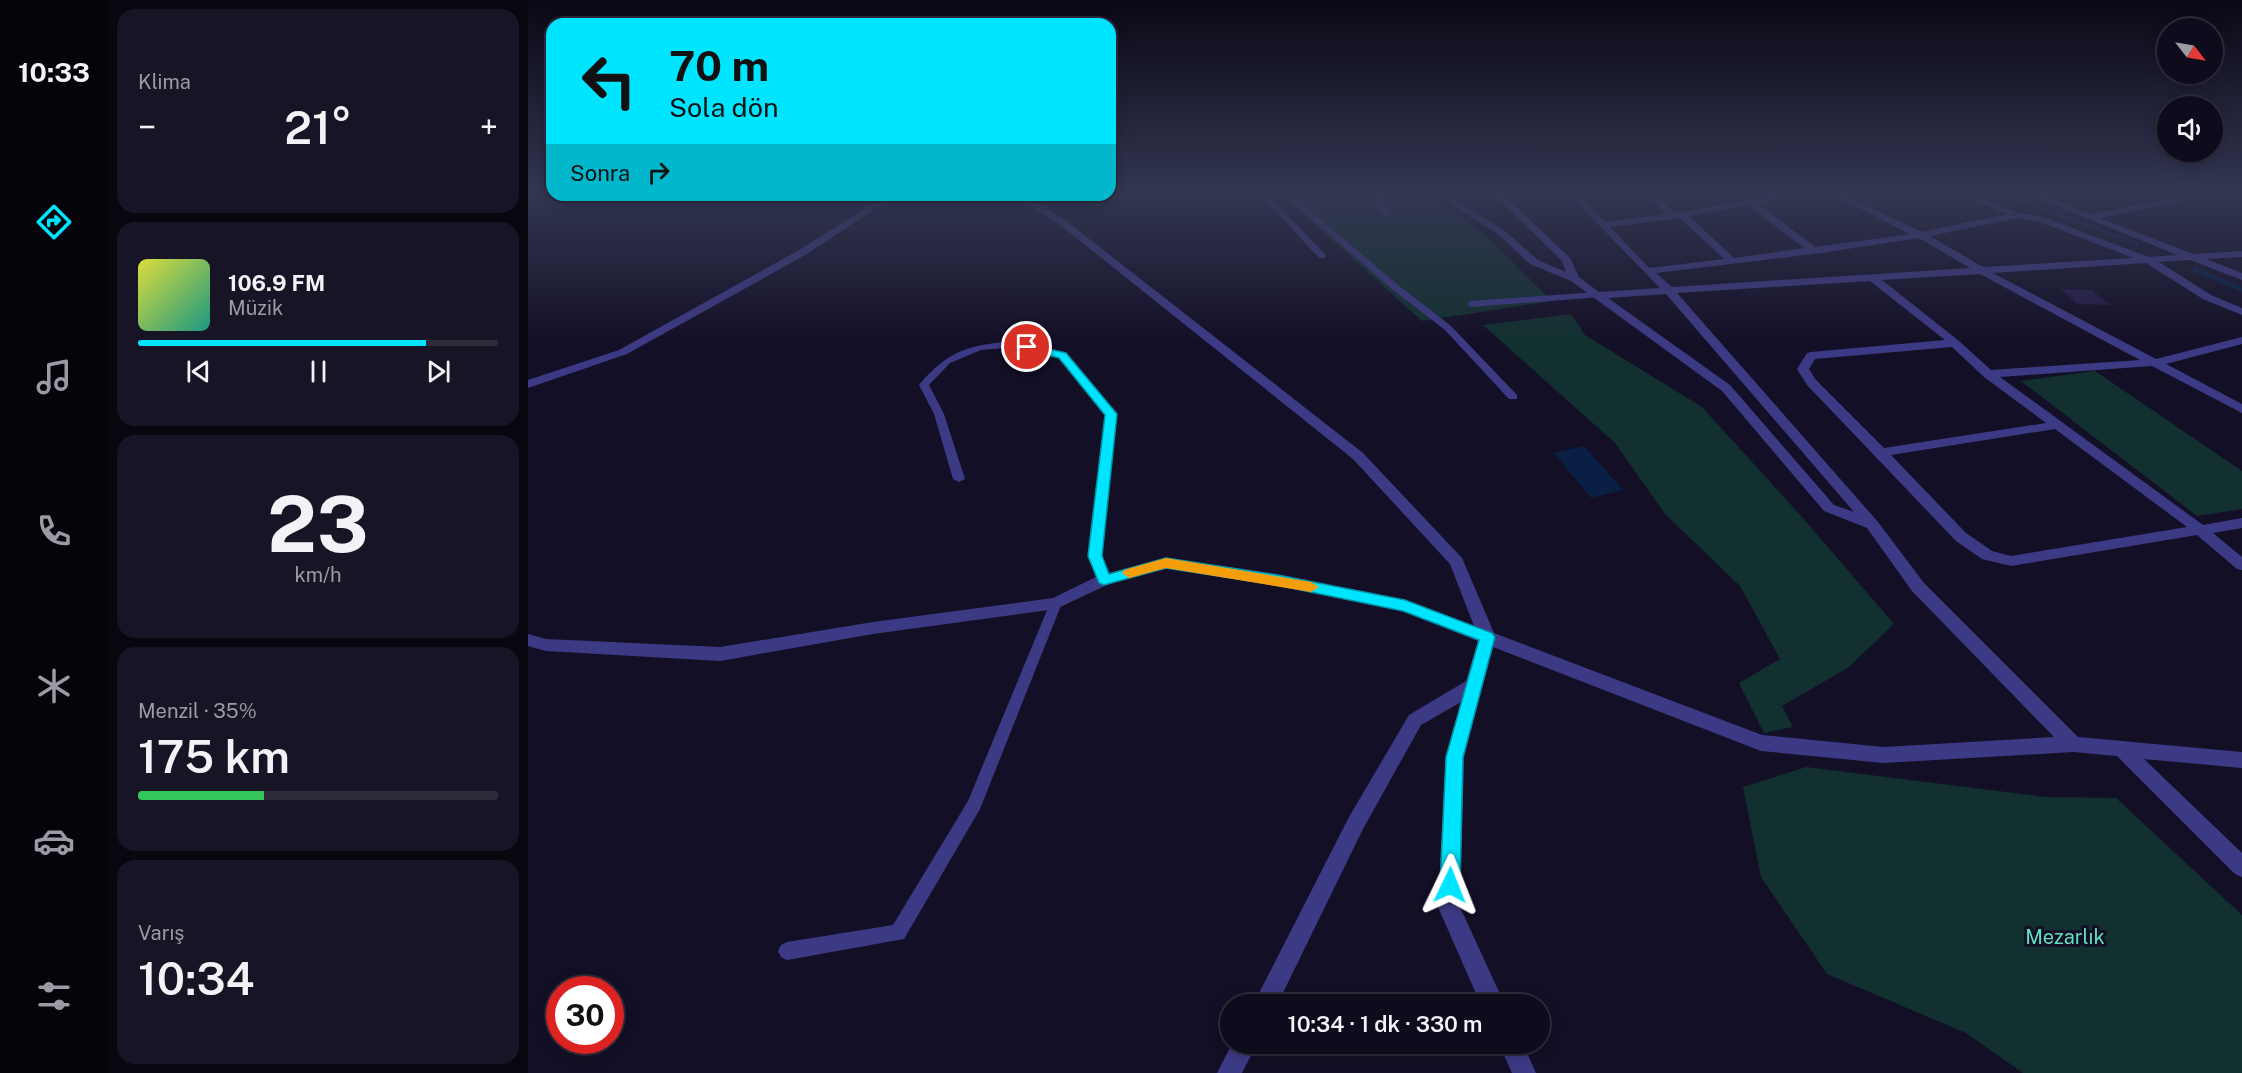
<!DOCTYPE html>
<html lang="tr">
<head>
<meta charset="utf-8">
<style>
  :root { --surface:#0e0b1c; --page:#171425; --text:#f1f3f6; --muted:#9b9ba3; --line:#2e2b3b; --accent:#00e5ff }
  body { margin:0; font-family:"Public Sans",sans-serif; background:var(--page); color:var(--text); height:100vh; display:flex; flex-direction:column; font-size:22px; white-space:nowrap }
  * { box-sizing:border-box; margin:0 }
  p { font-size:20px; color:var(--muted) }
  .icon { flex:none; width:33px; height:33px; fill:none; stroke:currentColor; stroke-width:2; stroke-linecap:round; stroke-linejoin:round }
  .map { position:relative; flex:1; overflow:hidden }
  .side { display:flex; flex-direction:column; gap:9px; padding:9px; background:#08060f; width:420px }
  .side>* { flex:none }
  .hud { position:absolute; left:18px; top:18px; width:570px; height:183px; border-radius:18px; box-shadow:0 3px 15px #0003,0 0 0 2px var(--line); background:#00e5ff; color:#111; overflow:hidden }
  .needle { width:39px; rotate:121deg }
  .buttons { position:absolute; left:1629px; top:18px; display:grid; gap:12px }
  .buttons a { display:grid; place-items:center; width:66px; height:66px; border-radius:50%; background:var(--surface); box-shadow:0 3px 15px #0003,0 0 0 2px var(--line); font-size:30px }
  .speed { position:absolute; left:18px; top:976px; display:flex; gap:12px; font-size:30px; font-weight:700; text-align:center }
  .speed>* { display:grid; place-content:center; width:78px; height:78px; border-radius:50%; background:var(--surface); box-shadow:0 3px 15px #0003,0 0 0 2px var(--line); line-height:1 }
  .speed .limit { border:9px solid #d22; background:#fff; color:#111 }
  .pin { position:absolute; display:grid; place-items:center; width:51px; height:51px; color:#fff; margin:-26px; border:3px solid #fff; border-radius:50%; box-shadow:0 2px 6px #0007 }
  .me { position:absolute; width:66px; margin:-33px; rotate:2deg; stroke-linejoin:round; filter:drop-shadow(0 0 4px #0008) }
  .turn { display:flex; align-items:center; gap:21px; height:126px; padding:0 24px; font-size:27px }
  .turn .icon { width:78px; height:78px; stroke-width:2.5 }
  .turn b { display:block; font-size:42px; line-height:51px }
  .then { display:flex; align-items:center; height:57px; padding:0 24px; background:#0003; gap:12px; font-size:22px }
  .big { font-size:45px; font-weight:600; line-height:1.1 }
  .side .card { flex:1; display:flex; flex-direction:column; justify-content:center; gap:9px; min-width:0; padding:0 21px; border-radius:18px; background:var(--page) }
  .side .dial { align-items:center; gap:0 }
  .dial b { font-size:78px; line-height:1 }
  .song { display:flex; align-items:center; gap:18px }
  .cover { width:72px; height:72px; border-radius:9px; background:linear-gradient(135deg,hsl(60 70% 55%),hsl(170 70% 35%)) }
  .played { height:6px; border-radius:3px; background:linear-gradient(90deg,var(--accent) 80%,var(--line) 80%) }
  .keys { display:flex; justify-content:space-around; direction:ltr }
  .heat { display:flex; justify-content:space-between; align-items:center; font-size:33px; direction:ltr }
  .charge { height:9px; border-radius:4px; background:linear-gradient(90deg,#34c759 35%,var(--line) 0) }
  .trip { position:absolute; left:692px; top:994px; width:330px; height:60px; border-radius:30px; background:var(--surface); box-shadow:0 3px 15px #0003,0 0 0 2px var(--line); font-weight:600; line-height:60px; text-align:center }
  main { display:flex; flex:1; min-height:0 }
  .tab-bar { display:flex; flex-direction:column; width:108px; justify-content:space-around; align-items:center; background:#06040b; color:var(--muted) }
  .tab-bar .icon { width:42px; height:42px }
  .tab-bar .selected { color:var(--accent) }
  .tab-bar b { font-size:27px; color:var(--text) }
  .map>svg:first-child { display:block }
  .green { fill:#12302f }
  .water { fill:#0a1f44 }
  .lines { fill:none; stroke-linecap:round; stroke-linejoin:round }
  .stream { stroke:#0a1f44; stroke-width:4.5 }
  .building { fill:#241b47 }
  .lane { fill:#3d3a85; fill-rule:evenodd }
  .street { fill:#3d3a85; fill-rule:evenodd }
  .route { fill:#00e5ff; stroke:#0095a6; stroke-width:1.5 }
  .slow { fill:#f59e0b }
  .labels { text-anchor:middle; stroke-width:6; stroke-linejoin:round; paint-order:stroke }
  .near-park-label { font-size:20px; fill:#5fe0c0; stroke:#130f26 }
</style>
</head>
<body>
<main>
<nav class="tab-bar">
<b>10:33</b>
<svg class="icon selected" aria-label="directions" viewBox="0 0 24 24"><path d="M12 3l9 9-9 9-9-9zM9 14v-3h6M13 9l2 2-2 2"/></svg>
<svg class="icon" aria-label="music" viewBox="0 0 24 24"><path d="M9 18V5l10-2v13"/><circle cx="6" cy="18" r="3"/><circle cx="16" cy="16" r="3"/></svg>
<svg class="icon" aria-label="phone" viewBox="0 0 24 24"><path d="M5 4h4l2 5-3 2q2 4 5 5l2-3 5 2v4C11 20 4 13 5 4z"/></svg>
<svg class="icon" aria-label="climate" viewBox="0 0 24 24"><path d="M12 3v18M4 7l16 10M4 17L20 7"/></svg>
<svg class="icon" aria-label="car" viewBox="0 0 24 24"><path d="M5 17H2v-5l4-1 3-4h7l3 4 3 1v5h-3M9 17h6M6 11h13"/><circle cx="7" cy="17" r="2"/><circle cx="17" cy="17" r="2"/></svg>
<svg class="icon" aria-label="filters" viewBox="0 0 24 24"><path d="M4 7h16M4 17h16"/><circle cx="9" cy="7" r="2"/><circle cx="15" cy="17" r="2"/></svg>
</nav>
<section class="side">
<div class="card"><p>Klima</p>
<div class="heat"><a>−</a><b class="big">21°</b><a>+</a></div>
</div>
<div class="card">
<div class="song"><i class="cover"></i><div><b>106.9 FM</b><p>Müzik</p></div></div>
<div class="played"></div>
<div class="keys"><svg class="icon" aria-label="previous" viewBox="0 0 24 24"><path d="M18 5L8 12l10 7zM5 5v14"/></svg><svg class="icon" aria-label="pause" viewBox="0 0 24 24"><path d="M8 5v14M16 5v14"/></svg><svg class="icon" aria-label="next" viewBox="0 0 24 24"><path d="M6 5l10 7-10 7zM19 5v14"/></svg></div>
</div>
<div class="card dial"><b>23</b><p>km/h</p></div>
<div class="card"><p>Menzil · 35%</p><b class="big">175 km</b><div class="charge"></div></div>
<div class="card"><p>Varış</p><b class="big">10:34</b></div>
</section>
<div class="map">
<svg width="1714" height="1073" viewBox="0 0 1714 1073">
  <rect width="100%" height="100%" fill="#130f26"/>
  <g class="green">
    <polygon points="853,193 898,193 954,232 1024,301 894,321 762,202"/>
    <polygon points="1043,314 1057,335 1174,407 1274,517 1366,624 1321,667 1254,706 1265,727 1236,733 1211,683 1252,659 1212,586 1137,514 1087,443 955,325"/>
    <polygon points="1567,371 1714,471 1714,509 1669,516 1493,381"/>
    <polygon points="1278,767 1517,797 1588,798 1714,915 1714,1073 1495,1073 1438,1033 1299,974 1233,877 1215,787"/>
  </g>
  <polygon class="water" points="1056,446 1095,490 1063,498 1026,453"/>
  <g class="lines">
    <g class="stream">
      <polyline points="1476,193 1609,244"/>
      <polyline points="1667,269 1714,290"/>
    </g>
  </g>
  <polygon class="building" points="1532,289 1564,290 1582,305 1549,304"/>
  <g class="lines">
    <g class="lane">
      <polygon points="731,193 738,193 797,254 797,258 791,258"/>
      <polygon points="754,193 761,193 870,285 923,326 989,395 989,399 981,399 917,330 864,289"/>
      <polygon points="844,193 851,193 863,214 862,216 856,216"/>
      <polygon points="1069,292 1072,293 1072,297 943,307 939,304 943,301"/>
      <path d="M487,341L537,354L588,414L573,556L582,580L580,583H572L561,556L578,414L531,358L487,347L453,350L422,363L401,385L416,414L437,479L431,482L425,479L406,414L391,385C421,349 442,345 487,341Z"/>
      <polygon points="528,598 533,600 534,603 452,809 376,939 259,960 253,957 250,951 253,945 259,942 365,925 440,801 522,603 523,600"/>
    </g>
    <g class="street">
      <path d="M906,193H916L977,231L1010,260L1038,272L1034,261L965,193H974L1042,258L1051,277L1071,292L1132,288L1040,193H1049L1077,222L1139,214L1117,193H1126L1148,213L1253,193H1272L1229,203L1287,247L1382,234L1301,193H1312L1394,232L1479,214L1429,193H1441L1491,213L1515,217L1621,257L1649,255L1496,193H1508L1563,214L1672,193H1690L1572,218L1665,254L1714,251V257L1678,259L1714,273V280L1662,260L1631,262L1683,295L1714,308V315L1675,299L1618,263L1465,273L1628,359L1714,337V344L1638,364L1714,404V413L1624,366L1472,377L1675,525L1714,518V528L1685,533L1714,557V570L1709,569L1669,535L1483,566L1454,559L1428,541L1279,385L1269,369L1279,353L1283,352L1417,340L1342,281L1149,293L1350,522L1396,583L1550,737L1714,752V768L1616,759L1714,853V877L1707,874L1589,756L1545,752L1356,763L1233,751L965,647L936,757L932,907L977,1005H953L910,907L918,757L933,702L893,725L835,829L749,1005H725L821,817L881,715L938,681L950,641L874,611L749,586L638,568L581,584L528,609L345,634L192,661L18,651L0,646V634L18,639L192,647L345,622L525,598L570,576L638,558L749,574L877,600L946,626L922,564L825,459L531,224L486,195H496L537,220L835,453L934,558L966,633L1234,735L1356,747L1526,737L1384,591L1339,528L1296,511L1194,391L1043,281L1002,264L971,235ZM1220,205L1276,248L1206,258L1161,216ZM1152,218L1196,259L1121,268L1082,227ZM1489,218L1510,221L1605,258L1455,267L1402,236ZM1391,238L1442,268L1144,287L1128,273L1286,254ZM1452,274L1612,360L1463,370L1431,341L1354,280ZM1138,294L1326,512L1306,505L1202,385L1080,298ZM1424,347L1456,377L1518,423L1356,448L1288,380L1281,369L1287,359ZM1527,429L1659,527L1483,556L1464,551L1438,533L1363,455Z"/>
      <polygon points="358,195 368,195 279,254 99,354 0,388 0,380 91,350 271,250"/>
      <polygon points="704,1044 729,1044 714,1073 689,1073"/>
      <polygon points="971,1044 995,1044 1008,1073 984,1073"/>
    </g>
  </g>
  <linearGradient id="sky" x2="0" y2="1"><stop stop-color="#0a0815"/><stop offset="0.56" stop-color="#333752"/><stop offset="1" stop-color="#333752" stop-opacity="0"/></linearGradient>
  <rect width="1714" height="343" fill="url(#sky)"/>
  <polygon class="route" points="499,344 538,353 589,414 574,556 581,574 638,558 749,575 877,600 964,633 967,637 935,757 932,885 929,892 922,895 915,892 912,885 918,757 951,640 875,611 749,585 638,568 576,585 571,583 560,556 577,415 531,358 496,349 494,347"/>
  <polygon class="slow" points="638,558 783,582 791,587 783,592 638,568 601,578 594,573 596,570"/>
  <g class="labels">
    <g class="near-park-label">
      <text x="1537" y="944">Mezarlık</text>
    </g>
  </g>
</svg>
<div class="buttons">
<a><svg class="needle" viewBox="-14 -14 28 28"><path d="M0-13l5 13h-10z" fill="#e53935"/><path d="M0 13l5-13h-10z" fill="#9b9ba3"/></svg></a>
<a><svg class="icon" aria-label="sound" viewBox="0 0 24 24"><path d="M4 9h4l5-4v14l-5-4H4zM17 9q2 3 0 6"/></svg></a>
</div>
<div class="speed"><div class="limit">30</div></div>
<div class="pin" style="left:499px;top:347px;background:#d93025"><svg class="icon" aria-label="arrive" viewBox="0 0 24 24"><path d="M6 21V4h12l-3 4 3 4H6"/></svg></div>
<svg class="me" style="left:922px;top:885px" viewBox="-20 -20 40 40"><path d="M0-17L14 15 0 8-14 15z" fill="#00e5ff" stroke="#fff" stroke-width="4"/></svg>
<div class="trip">10:34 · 1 dk · 330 m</div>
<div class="hud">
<div class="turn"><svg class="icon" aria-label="left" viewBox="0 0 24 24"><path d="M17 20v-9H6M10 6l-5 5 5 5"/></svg><div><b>70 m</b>Sola dön</div></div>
<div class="then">Sonra<svg class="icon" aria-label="right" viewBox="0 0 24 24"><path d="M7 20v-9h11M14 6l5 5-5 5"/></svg></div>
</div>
</div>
</main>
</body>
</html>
